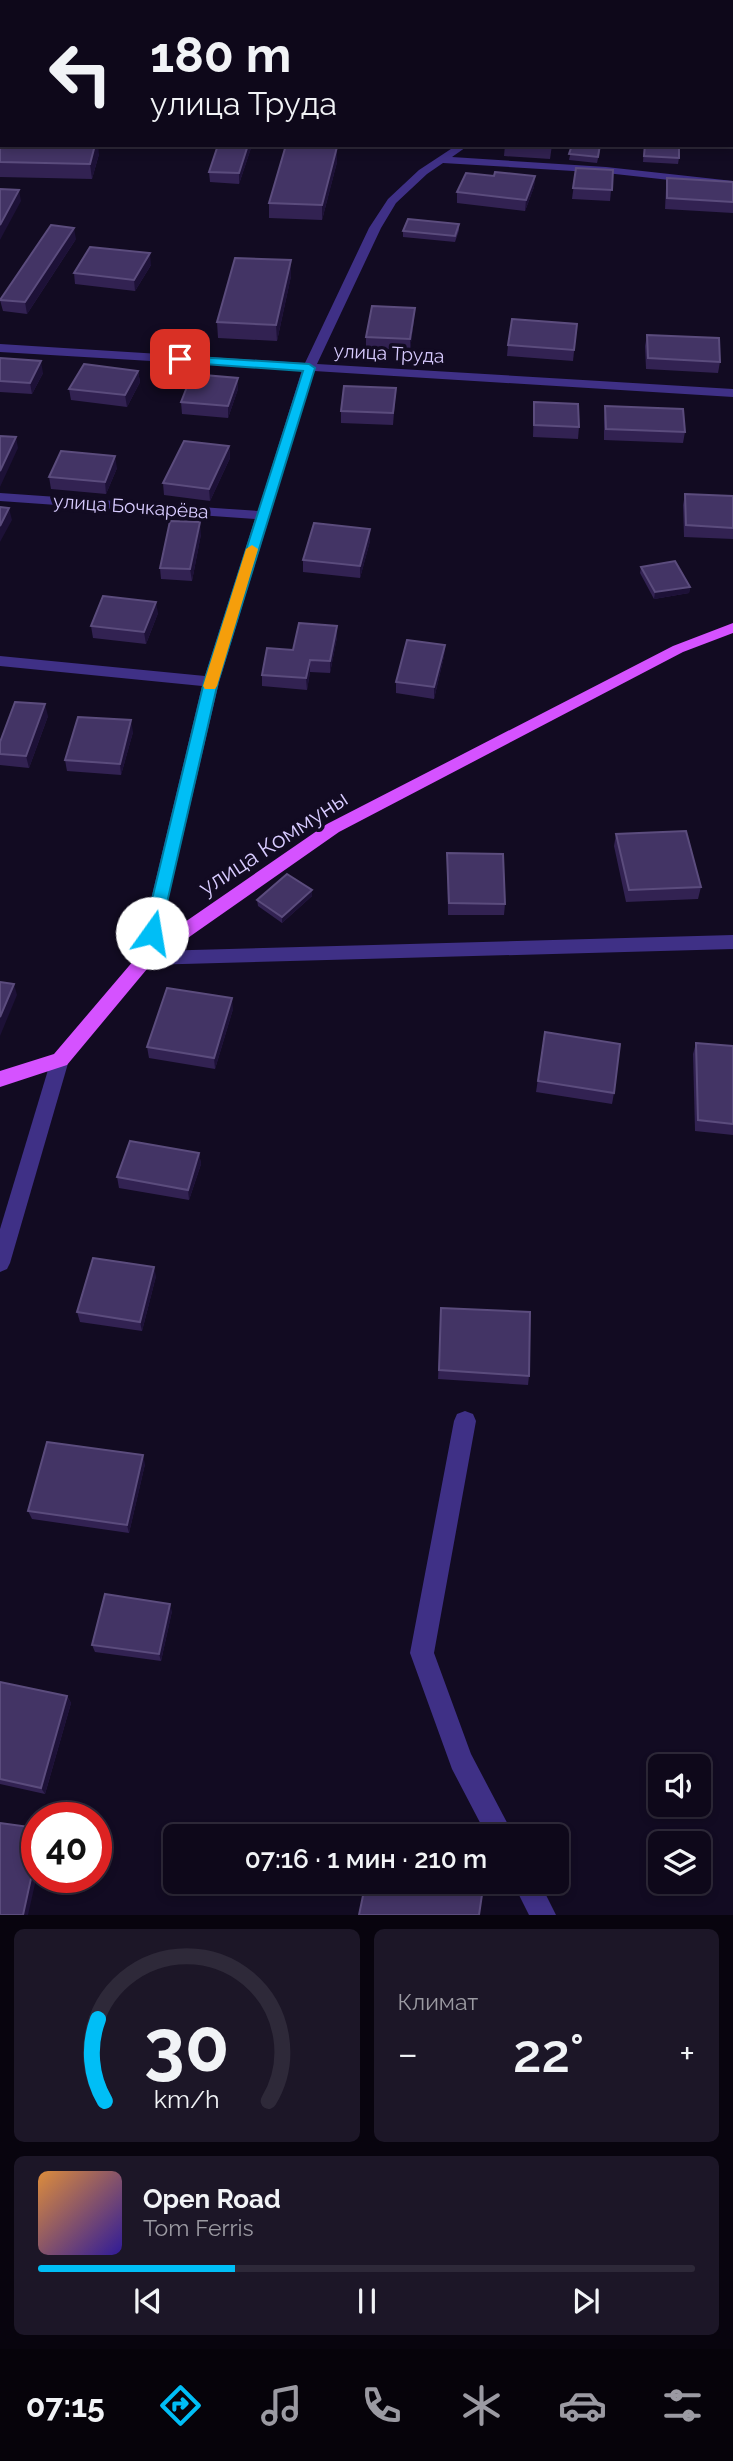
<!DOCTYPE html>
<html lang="ru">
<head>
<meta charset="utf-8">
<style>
  :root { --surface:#0e081a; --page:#1c1627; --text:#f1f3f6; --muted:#9b9aa2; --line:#2e2939; --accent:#00bef6 }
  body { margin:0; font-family:Raleway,sans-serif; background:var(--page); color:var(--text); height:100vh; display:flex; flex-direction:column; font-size:26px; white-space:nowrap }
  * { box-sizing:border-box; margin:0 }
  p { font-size:23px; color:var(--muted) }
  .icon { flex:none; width:38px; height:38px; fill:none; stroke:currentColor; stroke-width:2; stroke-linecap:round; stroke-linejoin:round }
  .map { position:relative; height:1915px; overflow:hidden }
  .panel { display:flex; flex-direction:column; gap:14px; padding:14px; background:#08040e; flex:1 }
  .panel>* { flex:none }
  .hud { position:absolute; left:0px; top:0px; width:733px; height:147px; box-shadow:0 4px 10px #0003,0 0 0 2px var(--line); background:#0e081a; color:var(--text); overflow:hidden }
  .buttons { position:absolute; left:648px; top:1754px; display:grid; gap:14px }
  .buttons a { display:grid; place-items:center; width:63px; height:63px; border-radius:10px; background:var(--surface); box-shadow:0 4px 10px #0003,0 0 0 2px var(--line); font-size:35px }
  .speed { position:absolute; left:21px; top:1802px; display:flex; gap:14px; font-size:35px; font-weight:700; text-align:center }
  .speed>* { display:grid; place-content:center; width:91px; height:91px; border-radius:50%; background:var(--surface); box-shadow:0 4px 10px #0003,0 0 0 2px var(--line); line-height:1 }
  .speed .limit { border:10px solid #d22; background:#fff; color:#111 }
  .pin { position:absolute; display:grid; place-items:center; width:60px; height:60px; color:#fff; margin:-30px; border-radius:14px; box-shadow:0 4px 10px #0006 }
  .me { position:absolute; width:77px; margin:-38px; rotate:13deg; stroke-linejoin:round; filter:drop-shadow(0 0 5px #0008) }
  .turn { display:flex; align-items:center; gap:24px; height:147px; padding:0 35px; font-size:32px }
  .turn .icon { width:91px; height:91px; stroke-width:2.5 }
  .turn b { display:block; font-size:49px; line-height:60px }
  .big { font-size:52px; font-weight:600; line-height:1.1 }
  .panel .card { flex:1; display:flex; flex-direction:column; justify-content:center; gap:10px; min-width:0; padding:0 24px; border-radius:10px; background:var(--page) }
  .panel .dial { align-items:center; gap:0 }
  .dial svg { height:182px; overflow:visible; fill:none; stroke:var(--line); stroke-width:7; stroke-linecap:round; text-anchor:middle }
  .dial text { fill:var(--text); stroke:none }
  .song { display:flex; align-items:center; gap:21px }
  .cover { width:84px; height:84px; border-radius:10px; background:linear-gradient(135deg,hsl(30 70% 55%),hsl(250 70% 35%)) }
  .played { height:7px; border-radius:4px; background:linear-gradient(90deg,var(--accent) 30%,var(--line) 30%) }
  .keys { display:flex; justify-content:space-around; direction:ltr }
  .heat { display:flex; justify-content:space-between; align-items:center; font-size:38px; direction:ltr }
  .panel .tiles { flex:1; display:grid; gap:14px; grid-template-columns:1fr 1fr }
  .card:last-child { grid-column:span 2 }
  .trip { position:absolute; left:163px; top:1824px; width:406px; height:70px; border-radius:10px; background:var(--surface); box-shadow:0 4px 10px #0003,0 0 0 2px var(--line); font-weight:600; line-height:70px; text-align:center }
  .dock { display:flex; height:112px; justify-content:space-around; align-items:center; background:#06030a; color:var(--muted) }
  .dock .icon { width:49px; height:49px }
  .dock .selected { color:var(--accent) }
  .dock b { font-size:32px; color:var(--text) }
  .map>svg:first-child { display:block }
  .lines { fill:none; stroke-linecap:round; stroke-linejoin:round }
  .minor { fill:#3f3086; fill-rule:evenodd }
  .major { fill:#d552ff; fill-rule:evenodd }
  .wall { fill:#322252 }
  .shaded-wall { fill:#1d1137 }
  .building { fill:#433465; stroke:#5b4c7d; stroke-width:2 }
  .route { fill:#00bef6; stroke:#007ca0; stroke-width:2 }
  .slow { fill:#f59e0b }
  .labels { text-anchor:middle; stroke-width:7; stroke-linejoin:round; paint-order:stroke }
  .far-street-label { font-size:19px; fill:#d8cbff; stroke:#120b22 }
  .street-label { font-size:23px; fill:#d8cbff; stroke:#120b22 }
</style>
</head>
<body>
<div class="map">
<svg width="733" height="1915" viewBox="0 0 733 1915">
  <rect width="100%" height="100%" fill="#120b22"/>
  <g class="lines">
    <g class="minor">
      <polygon points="190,0 200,0 189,2"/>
      <polygon points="409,0 419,0 409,2"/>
      <polygon points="733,0 733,6 732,7 729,2"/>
      <rect x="0" y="23" width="2" height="6"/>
      <rect x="0" y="129" width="2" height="6"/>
      <polygon points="457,145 469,145 452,157 606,167 733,181 733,187 606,173 443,163 427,174 396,203 381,228 317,364 733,389 733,397 314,371 219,682 156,951 733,935 733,949 146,965 140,963 137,958 202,686 0,666 0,656 205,676 255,519 0,501 0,493 258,511 302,370 0,352 0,344 305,363 369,228 388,199 419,170"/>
      <polygon points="60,1052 67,1055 69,1060 10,1263 7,1269 0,1272 0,1229 51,1060 53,1055"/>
      <polygon points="465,1411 473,1414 476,1421 434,1653 471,1754 514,1836 487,1836 452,1769 410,1653 454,1421 457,1414"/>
      <polygon points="512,1881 539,1881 556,1915 529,1915"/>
    </g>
    <polygon class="major" points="733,623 733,633 683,652 339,832 152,963 67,1065 0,1087 0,1071 54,1054 140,953 327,824 673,646"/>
  </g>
  <g class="wall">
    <polygon points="117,0 144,0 143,2"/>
    <polygon points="432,0 474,0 474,2 431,2"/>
    <polygon points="0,137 99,154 92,179 0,177"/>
    <polygon points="505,145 552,145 550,159 504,156"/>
    <polygon points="572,145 601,145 597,163 569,160"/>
    <polygon points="644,145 679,158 678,164 643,162"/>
    <polygon points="337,147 337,162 322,220 269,218 269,203"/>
    <polygon points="251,148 239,184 210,182 209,172"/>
    <polygon points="576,168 613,170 610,201 572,199"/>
    <polygon points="494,176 535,176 534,187 525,211 457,203 457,192"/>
    <polygon points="667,178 733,182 733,213 665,209 666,188"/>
    <polygon points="459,224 459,230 455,242 403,237 403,231"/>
    <polygon points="76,239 27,314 3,311 0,300"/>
    <polygon points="151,265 135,291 75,284 74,273"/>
    <polygon points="291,276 277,341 218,338 217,322"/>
    <polygon points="414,320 410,350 366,348 366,337"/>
    <polygon points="577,324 573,361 507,356 508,345"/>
    <polygon points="647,335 720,362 718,373 646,369 645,346"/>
    <polygon points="0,358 43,373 32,394 0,392"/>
    <polygon points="138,371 140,382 127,407 71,400 69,389"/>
    <polygon points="396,388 393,425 341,423 341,411"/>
    <polygon points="238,389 228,418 182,414 181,402"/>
    <polygon points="534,402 579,427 578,439 533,437"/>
    <polygon points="605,406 685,432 683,443 604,440 604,418"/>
    <polygon points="229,446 230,458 210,501 164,495 163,483"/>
    <polygon points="117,468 106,494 51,489 49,477"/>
    <polygon points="685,494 733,496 733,539 684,537 683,505"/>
    <polygon points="201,534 192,581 161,579 160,568"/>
    <polygon points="370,541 360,578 303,572 303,560"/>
    <polygon points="641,567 690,587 689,593 654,599 640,573"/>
    <polygon points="158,613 146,644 93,638 91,626"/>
    <polygon points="337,637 330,673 310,672 307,690 262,686 262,675 293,650"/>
    <polygon points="445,645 444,656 434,699 396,693 396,682"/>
    <polygon points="48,716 29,768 0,765 0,742"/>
    <polygon points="133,732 121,775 67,771 65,760"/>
    <polygon points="616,834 701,887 698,899 626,902 614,846"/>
    <polygon points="447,853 505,904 504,915 448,915"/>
    <polygon points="312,890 312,896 282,923 258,906 257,900"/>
    <polygon points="233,1009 215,1069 149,1058 147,1047"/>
    <polygon points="545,1032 614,1093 612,1104 536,1092"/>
    <polygon points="696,1043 733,1046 733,1135 695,1131 693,1054"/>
    <polygon points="199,1153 201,1164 189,1200 119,1188 117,1177"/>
    <polygon points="156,1276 142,1331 80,1322 77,1312"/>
    <polygon points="441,1317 529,1376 528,1385 438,1379"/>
    <polygon points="145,1464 129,1533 32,1519 28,1511"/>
    <polygon points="172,1611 161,1661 95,1652 92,1645"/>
    <polygon points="0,1682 67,1696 71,1703 45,1794 0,1784"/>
  </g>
  <g class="shaded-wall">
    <polygon points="95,145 98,145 99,154 92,179 90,164"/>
    <polygon points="248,145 251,145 251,148 239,184 239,173"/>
    <polygon points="337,147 337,162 322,220 322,205"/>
    <polygon points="535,176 534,187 525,211 526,200"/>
    <polygon points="19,190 21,201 0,240 0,225"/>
    <polygon points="74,228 76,239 27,314 25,302"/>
    <polygon points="150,253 151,265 135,291 134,280"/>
    <polygon points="291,260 291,276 277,341 276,325"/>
    <polygon points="415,308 414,320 410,350 410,339"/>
    <polygon points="41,361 43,373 32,394 30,383"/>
    <polygon points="138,371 140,382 127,407 125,395"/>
    <polygon points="238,378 238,389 228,418 228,406"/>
    <polygon points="16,437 18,448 0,487 0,471"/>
    <polygon points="229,446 230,458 210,501 209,489"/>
    <polygon points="115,456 117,468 106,494 105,482"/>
    <polygon points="9,508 12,520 0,542 0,526"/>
    <polygon points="200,522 201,534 192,581 190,569"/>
    <polygon points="370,529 370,541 360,578 360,566"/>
    <polygon points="690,587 689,593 654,599 655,592"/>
    <polygon points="156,602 158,613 146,644 144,632"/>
    <polygon points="337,626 337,637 330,673 330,661"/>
    <polygon points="445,645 444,656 434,699 434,687"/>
    <polygon points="310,660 310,672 307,690 306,678"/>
    <polygon points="45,704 48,716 29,768 26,756"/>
    <polygon points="131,720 133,732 121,775 120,764"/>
    <polygon points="312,890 312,896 282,923 282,917"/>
    <polygon points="14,984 17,995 0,1036 0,1017"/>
    <polygon points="232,998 233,1009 215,1069 214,1058"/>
    <polygon points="199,1153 201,1164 189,1200 188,1190"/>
    <polygon points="154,1267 156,1276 142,1331 140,1322"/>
    <polygon points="143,1455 145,1464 129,1533 127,1525"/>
    <polygon points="170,1604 172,1611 161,1661 159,1654"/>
    <polygon points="67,1696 71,1703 45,1794 41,1788"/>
    <polygon points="37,1851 37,1875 28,1915 23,1915"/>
  </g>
  <g class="building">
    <polygon points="34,0 49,0 48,2 33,2"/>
    <polygon points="210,0 258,0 257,2 209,2"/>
    <polygon points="363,0 385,0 384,2 361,2"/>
    <polygon points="0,137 2,138 2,145 95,145 90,164 0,162"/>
    <polygon points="218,145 248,145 239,173 209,172"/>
    <polygon points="286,145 337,147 322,205 269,203"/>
    <polygon points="505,145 552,145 551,148"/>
    <polygon points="572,145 600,145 598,157 569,154"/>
    <polygon points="645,145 679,145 679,158 644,156"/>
    <polygon points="576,168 613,170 612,190 573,188"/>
    <polygon points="495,172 535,176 526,200 457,192 466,173 494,176"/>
    <polygon points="667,178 733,182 733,202 667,198"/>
    <polygon points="0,189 19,190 0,225"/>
    <polygon points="408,219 459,224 455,236 403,231"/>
    <polygon points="51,225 74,228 25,302 0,300"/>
    <polygon points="90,247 150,253 134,280 74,273"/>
    <polygon points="235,258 291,260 276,325 217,322"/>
    <polygon points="372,306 415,308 410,339 366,337"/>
    <polygon points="512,319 577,324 574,350 508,345"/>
    <polygon points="647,335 719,338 720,362 648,358"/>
    <polygon points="0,358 41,361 30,383 0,381"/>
    <polygon points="84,364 138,371 125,395 69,389"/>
    <polygon points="192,374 238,378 228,406 181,402"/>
    <polygon points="344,386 396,388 393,413 341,411"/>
    <polygon points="534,402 578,404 579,427 534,425"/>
    <polygon points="605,406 683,409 685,432 606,429"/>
    <polygon points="0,436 16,437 0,471"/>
    <polygon points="184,441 229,446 209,489 163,483"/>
    <polygon points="61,451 115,456 105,482 49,477"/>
    <polygon points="685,494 733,496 733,528 686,525"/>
    <polygon points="0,507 9,508 0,526"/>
    <polygon points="170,521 200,522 190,569 160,568"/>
    <polygon points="314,523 370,529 360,566 303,560"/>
    <polygon points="675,561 690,587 655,592 641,567"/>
    <polygon points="103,596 156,602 144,632 91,626"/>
    <polygon points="299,623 337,626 330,661 310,660 306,678 262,675 267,648 293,650"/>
    <polygon points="407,640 445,645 434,687 396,682"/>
    <polygon points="15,702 45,704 26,756 0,754 0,742"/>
    <polygon points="78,717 131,720 120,764 65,760"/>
    <polygon points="686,831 701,887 629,890 616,834"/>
    <polygon points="447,853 503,854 505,904 449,903"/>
    <polygon points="287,874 312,890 282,917 257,900"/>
    <polygon points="0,982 14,984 0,1017"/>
    <polygon points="167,988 232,998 214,1058 147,1047"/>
    <polygon points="545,1032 620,1044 614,1093 538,1081"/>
    <polygon points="696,1043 733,1046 733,1124 698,1120"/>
    <polygon points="130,1141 199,1153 188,1190 117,1177"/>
    <polygon points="93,1258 154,1267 140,1322 77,1312"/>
    <polygon points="441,1308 530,1312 529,1376 439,1370"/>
    <polygon points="47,1442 143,1455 127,1525 28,1511"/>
    <polygon points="105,1594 170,1604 159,1654 92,1645"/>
    <polygon points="0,1682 67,1696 41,1788 0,1779"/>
    <polygon points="0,1823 37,1828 37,1851 23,1915 0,1915"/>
    <polygon points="366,1881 484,1881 479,1915 359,1915"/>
  </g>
  <polygon class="route" points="180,356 309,364 315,368 218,682 160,933 152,939 144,933 204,682 303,371 176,362 175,359"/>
  <polygon class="slow" points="252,545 258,549 217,686 215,689 205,689 203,686 246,549"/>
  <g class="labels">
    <g class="far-street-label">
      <text transform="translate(389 353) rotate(3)" y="7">улица Труда</text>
      <text transform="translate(131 506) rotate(4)" y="7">улица Бочкарёва</text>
    </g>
    <g class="street-label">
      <text transform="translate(273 843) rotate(-33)" y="8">улица Коммуны</text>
    </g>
  </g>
</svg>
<div class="buttons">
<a><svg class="icon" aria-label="sound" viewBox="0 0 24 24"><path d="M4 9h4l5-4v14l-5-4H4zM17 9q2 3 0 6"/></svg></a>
<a><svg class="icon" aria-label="layers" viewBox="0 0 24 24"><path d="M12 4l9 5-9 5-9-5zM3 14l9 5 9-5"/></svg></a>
</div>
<div class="speed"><div class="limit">40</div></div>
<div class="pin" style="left:180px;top:359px;background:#d93025"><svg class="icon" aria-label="arrive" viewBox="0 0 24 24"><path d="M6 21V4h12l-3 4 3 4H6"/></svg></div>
<svg class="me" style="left:152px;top:933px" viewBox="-20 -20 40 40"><circle r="19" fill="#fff"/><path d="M0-13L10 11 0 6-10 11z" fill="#00bef6"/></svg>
<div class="trip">07:16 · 1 мин · 210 m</div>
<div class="hud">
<div class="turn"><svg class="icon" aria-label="left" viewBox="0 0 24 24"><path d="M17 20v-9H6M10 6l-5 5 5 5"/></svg><div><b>180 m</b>улица Труда</div></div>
</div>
</div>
<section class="panel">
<div class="tiles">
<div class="card dial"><svg viewBox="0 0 100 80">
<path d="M14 69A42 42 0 1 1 86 69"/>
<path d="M14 69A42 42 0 0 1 11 33" stroke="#00bef6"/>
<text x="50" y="56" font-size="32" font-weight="700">30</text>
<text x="50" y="72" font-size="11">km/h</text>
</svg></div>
<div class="card"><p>Климат</p>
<div class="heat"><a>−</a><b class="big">22°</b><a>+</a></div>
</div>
<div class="card">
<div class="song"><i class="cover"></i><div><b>Open Road</b><p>Tom Ferris</p></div></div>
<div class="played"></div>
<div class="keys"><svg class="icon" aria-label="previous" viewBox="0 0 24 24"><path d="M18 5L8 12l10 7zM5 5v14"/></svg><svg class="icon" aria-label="pause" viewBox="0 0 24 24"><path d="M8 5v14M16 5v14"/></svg><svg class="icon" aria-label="next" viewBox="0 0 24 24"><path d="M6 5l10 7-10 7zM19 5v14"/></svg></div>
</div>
</div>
</section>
<nav class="dock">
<b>07:15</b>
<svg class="icon selected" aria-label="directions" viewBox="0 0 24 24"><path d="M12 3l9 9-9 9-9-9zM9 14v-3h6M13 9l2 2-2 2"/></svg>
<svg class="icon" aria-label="music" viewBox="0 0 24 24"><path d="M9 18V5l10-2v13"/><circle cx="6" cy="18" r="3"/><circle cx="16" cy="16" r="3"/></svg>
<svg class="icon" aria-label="phone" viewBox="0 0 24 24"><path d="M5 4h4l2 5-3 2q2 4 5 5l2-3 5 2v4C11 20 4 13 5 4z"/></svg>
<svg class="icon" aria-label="climate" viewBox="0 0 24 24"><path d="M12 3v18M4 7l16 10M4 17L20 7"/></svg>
<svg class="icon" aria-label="car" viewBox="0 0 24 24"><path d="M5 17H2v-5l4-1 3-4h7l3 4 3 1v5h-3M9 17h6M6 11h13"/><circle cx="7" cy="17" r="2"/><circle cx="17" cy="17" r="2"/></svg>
<svg class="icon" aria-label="filters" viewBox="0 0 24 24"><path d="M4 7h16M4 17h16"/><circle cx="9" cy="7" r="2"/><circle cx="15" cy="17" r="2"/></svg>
</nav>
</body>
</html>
